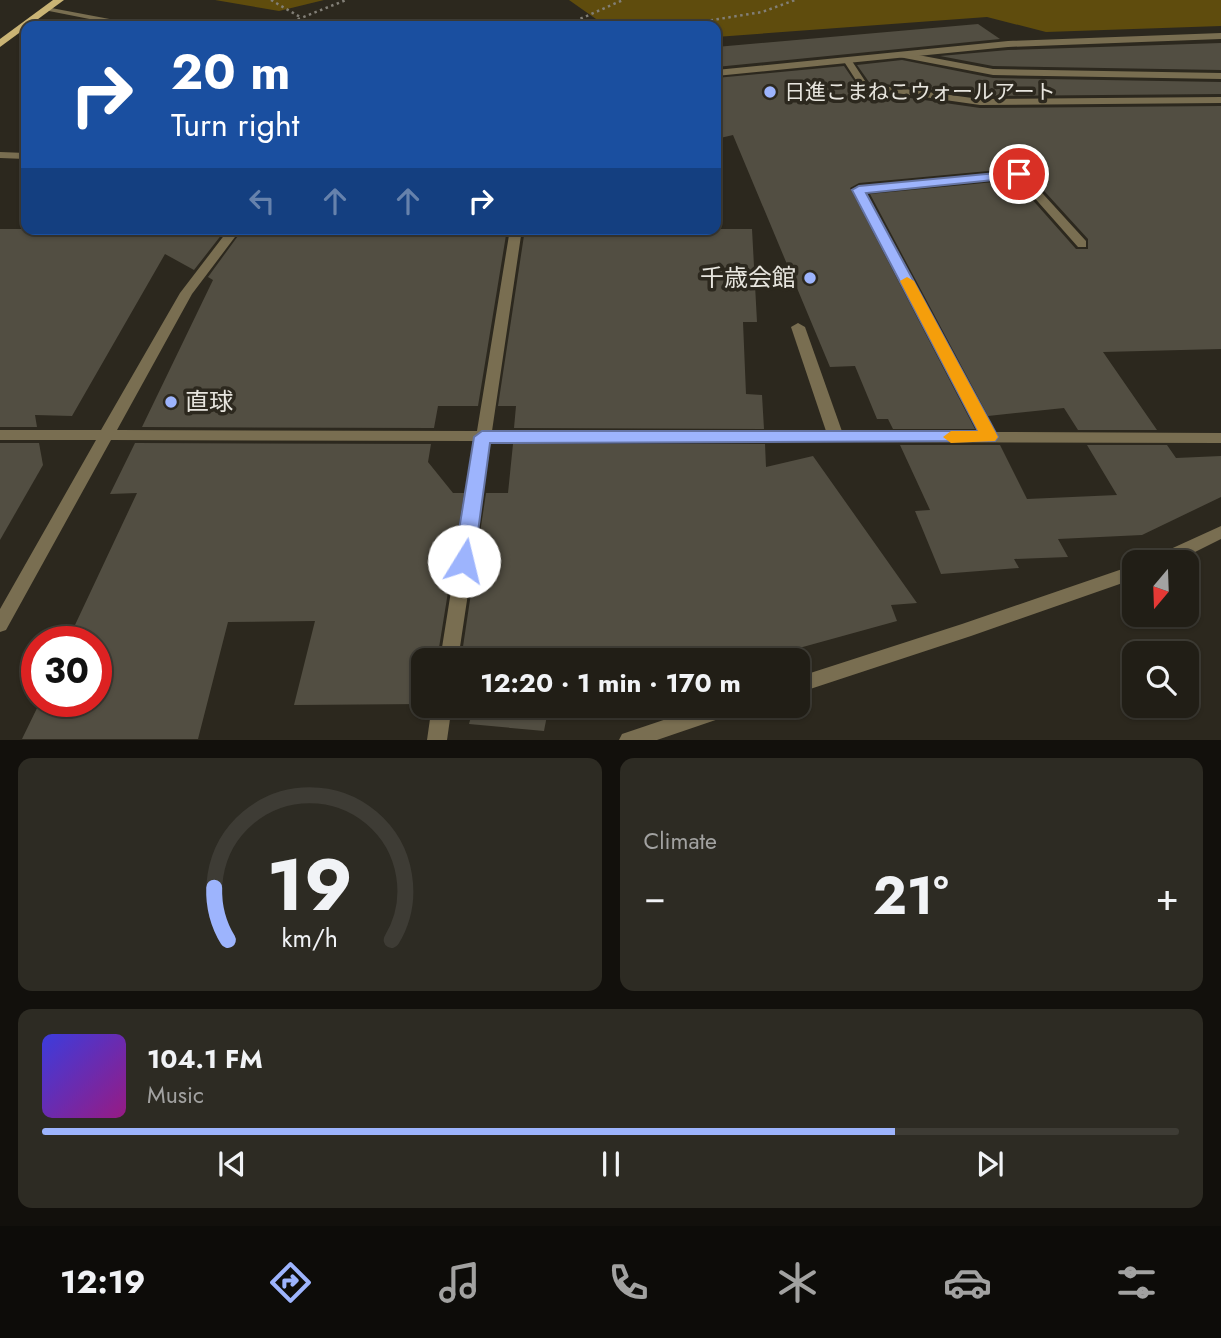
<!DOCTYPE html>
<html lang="en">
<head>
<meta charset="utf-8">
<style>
  :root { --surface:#211e16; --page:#2d2b23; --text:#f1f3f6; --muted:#a2a2a1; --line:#3e3c35; --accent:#9db4fd }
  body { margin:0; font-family:Jost,"Noto Sans JP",sans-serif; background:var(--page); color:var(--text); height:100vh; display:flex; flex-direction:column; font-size:26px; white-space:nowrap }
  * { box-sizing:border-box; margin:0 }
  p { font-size:23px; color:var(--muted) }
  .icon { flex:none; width:38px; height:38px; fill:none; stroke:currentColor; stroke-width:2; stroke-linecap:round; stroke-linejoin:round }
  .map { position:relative; height:740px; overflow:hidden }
  .drawer { display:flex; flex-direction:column; gap:18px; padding:18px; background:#12100c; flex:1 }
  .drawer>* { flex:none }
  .banner { position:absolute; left:21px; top:21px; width:700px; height:214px; border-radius:14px; box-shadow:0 2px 5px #0004,0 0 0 2px var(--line); background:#1a4fa0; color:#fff; overflow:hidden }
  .needle { width:46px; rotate:199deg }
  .fabs { position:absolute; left:1122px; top:550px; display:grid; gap:14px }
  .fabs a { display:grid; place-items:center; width:77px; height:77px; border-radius:14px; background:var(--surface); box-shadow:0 2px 5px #0004,0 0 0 2px var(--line); font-size:35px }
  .speed { position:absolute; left:21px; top:626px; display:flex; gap:14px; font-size:35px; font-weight:700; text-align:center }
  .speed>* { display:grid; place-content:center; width:91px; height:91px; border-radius:50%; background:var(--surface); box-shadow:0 2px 5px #0004,0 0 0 2px var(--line); line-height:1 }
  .speed .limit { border:10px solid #d22; background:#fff; color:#111 }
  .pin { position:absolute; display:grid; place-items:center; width:60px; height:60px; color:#fff; margin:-30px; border:4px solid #fff; border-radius:50%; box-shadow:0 2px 7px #0007 }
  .me { position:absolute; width:77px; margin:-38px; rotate:9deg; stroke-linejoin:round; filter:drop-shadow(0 0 5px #0008) }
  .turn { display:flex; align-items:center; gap:24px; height:147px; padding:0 35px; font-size:32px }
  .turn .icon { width:91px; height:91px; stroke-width:2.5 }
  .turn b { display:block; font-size:49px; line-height:60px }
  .lanes { display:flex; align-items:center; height:66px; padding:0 35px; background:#0003; justify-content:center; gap:35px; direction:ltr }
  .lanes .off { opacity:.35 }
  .big { font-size:52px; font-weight:700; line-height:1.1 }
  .drawer .widget { flex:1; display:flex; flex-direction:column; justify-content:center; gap:10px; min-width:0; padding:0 24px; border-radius:14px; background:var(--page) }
  .drawer .dial { align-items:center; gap:0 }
  .dial svg { height:182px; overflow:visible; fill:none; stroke:var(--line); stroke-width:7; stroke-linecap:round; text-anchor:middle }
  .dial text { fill:var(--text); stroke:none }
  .song { display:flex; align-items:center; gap:21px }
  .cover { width:84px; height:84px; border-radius:10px; background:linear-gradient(135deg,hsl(240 70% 55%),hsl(310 70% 35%)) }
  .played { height:7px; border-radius:4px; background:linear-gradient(90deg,var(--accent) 75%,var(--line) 75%) }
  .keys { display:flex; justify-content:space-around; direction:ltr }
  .heat { display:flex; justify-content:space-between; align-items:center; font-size:38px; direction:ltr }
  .drawer .tiles { flex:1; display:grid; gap:18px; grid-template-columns:1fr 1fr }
  .widget:last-child { grid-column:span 2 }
  .trip { position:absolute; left:411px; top:648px; width:399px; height:70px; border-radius:14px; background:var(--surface); box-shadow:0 2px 5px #0004,0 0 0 2px var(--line); font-weight:700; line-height:70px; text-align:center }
  .tabs { display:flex; height:112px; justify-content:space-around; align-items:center; background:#0d0c09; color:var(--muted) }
  .tabs .icon { width:49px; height:49px }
  .tabs .selected { color:var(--accent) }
  .tabs b { font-size:32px; color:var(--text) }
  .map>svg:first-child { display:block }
  .forest { fill:#5f4c0d }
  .building { fill:#524e42 }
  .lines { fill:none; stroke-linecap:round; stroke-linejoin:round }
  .path { stroke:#827f77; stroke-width:2.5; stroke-dasharray:2.5 3.5; stroke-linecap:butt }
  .service { fill:#796e51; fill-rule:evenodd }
  .minor { fill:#796e51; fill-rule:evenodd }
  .primary { fill:#cab475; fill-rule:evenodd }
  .route { fill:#9db4fd; stroke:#6675a4; stroke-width:2 }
  .slow { fill:#f59e0b }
  .poi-dot { fill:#9db4fd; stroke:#2c281e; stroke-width:2.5 }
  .labels { text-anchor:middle; stroke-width:7; stroke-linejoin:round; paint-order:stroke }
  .far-poi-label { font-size:21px; fill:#e7e5de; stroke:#2c281e; text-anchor:start }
  .poi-label { font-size:24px; fill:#e7e5de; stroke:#2c281e; text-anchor:end }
</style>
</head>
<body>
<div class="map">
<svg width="1221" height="740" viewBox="0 0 1221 740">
  <rect width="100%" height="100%" fill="#2c281e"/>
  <g class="forest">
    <polygon points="215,0 324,0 279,11"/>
    <polygon points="569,0 1221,0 1221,26 1046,32 987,17 716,37 716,26 606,26"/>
  </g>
  <g class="building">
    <polygon points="978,24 1000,39 716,67 716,47"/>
    <polygon points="1221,43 1221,70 993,66 940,56 1008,50"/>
    <polygon points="902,60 993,78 1221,82 1221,94 980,96 869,82 857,65"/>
    <polygon points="844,66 861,91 980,108 1221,106 1221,349 1103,352 1157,430 1078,430 1064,408 988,416 870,194 1015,180 1076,249 1088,249 1088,239 1025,170 1020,168 859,183 850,188 975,429 893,429 888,419 877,419 855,366 830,367 733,135 716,139 716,78"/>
    <polygon points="0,229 226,229 194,270 165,254 72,416 35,415 37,427 0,427"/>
    <polygon points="243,229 507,229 478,406 438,406 434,428 142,427 213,280 208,277"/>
    <polygon points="525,229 752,229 757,322 743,322 746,394 762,395 764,429 514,428 516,406 498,406"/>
    <polygon points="0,443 39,443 43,465 0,540"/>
    <polygon points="135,443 431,444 428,462 453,493 464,493 437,660 424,660 424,704 294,705 315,621 228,622 198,739 22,739 40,702 96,702 96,642 67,642 137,493 110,494"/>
    <polygon points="513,444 765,444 766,467 813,456 917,603 891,605 897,621 756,660 461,660 486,493 508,493"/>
    <polygon points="900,445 1000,445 1027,499 1117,495 1087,445 1167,445 1176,458 1221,456 1221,497 1142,535 1058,539 1068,557 1014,559 1019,568 941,574 915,511 930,510"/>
    <polygon points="474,705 549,705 544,731 469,724"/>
  </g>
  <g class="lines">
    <g class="path">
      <polyline points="271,0 300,17"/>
      <polyline points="281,26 346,0"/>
      <polyline points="564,26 623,0"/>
      <polyline points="675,26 762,12 795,0"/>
    </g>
    <g class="service">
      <polygon points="902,52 993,69 1221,73 1221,79 993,75 899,57 898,55"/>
      <polygon points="844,58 850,58 867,84 980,99 1221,97 1221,103 980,105 861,88 843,60"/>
      <polygon points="798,323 805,327 844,437 841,441 831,441 828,437 791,327"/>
    </g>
    <g class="minor">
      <polygon points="46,7 136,24 140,26 125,26 49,11 46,11"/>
      <polygon points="1221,33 1221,39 1008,47 716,76 716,70 1008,41"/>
      <polygon points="0,152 26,153 26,159 0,158"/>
      <polygon points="1019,171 1023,172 1086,241 1086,247 1078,247 1016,177 866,192 994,432 1221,433 1221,443 491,441 458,660 440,660 475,441 111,440 6,630 0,632 0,609 96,440 0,440 0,430 101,430 180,293 229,229 241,229 192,294 117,430 477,431 510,229 522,229 492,431 979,432 853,189 859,186"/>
      <polygon points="1221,526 1221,539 1175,562 1151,562 1153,557"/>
      <polygon points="1134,565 1134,579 971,636 798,693 798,677 962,624"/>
      <polygon points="432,705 452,705 447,740 427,740"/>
      <polygon points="708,705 745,705 742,711 657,740 619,740 622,734"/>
    </g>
    <polygon class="primary" points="53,0 64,0 0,47 0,39"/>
  </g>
  <polygon class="route" points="1019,171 1025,174 1023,177 866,193 998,437 995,441 490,443 474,561 471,566 464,568 457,566 454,561 474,437 482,431 978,431 852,190 859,186"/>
  <polygon class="slow" points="907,277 914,281 998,437 995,441 951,443 943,437 951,431 978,431 900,281"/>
  <g class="poi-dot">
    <circle cx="770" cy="92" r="7"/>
    <circle cx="810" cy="278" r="7"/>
    <circle cx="171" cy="402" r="7"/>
  </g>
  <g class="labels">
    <g class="far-poi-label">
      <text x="784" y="99">日進こまねこウォールアート</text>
    </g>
    <g class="poi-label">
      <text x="796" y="286">千歳会館</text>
      <text x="185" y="410" text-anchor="start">直球</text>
    </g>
  </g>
</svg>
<div class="fabs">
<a><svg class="needle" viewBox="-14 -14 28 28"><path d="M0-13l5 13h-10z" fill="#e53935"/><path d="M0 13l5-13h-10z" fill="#a2a2a1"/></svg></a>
<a><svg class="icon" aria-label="search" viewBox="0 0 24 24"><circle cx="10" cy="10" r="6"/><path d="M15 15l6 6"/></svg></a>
</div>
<div class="speed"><div class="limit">30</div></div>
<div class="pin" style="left:1019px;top:174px;background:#d93025"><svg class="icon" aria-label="arrive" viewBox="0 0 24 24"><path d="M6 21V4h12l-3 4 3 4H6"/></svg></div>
<svg class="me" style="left:464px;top:561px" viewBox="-20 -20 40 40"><circle r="19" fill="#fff"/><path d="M0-13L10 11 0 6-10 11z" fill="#9db4fd"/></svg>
<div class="trip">12:20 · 1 min · 170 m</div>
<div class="banner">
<div class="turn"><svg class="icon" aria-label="right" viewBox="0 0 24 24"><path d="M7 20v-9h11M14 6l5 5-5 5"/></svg><div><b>20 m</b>Turn right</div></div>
<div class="lanes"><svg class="icon off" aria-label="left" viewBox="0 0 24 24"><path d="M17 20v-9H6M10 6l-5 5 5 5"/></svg><svg class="icon off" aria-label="ahead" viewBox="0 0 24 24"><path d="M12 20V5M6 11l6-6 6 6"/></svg><svg class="icon off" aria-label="ahead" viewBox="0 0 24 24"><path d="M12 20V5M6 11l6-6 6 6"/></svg><svg class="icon" aria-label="right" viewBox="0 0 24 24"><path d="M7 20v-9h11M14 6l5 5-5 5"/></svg></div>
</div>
</div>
<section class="drawer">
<div class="tiles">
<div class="widget dial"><svg viewBox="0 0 100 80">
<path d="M14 69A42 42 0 1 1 86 69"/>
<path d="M14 69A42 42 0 0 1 8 46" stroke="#9db4fd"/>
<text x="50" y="56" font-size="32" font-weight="700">19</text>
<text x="50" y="72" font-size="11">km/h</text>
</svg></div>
<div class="widget"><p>Climate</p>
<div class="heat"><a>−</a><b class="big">21°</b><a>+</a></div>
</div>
<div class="widget">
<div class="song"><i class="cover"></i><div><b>104.1 FM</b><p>Music</p></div></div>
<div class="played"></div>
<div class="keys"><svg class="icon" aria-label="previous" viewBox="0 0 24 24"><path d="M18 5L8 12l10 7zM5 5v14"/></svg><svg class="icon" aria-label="pause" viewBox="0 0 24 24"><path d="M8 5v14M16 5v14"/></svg><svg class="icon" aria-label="next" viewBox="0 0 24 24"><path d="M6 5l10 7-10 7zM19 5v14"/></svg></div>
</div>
</div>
</section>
<nav class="tabs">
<b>12:19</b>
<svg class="icon selected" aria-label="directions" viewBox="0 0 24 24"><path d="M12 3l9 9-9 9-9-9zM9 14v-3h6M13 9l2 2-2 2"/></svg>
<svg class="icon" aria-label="music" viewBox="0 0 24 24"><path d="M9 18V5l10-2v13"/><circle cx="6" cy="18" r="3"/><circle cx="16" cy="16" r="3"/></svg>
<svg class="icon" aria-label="phone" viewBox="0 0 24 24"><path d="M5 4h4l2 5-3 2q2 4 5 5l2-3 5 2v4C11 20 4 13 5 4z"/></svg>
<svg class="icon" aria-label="climate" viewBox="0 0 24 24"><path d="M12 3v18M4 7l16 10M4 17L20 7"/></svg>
<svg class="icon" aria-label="car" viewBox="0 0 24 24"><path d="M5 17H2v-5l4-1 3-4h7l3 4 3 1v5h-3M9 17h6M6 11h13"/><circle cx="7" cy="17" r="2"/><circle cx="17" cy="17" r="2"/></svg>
<svg class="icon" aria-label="filters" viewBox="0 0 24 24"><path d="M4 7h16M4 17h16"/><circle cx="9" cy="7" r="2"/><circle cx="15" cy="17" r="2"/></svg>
</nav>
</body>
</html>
